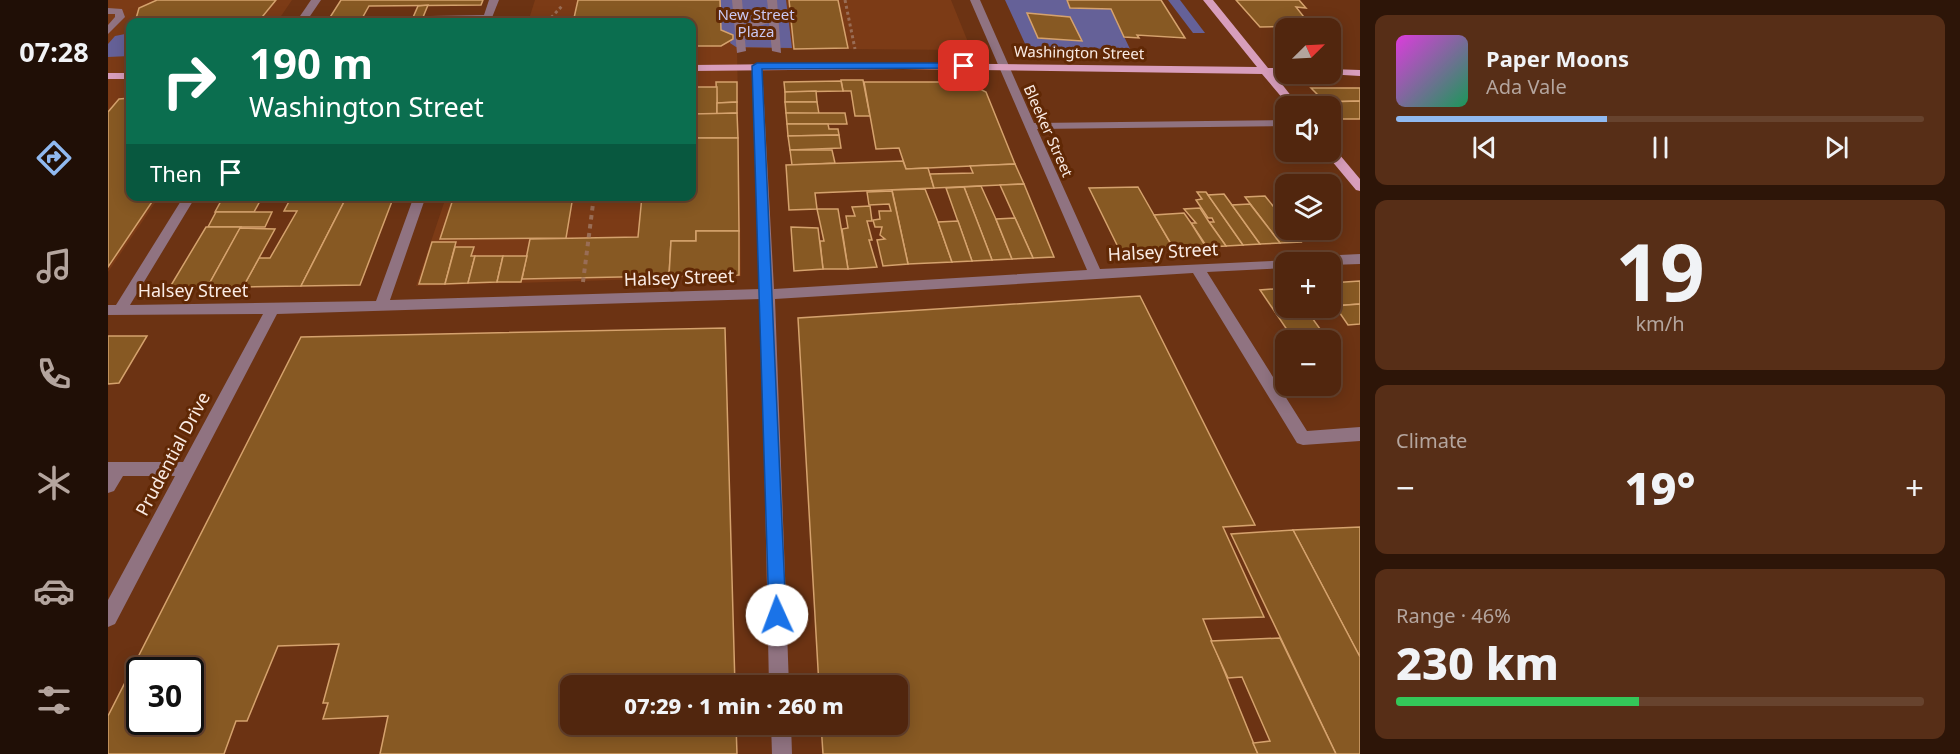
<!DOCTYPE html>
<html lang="en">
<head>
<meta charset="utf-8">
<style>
  :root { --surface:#51260e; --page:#572e17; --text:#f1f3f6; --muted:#b4a59e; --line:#67432e; --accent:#90b9f0 }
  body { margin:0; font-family:"Noto Sans",sans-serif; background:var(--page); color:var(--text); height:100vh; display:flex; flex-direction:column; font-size:22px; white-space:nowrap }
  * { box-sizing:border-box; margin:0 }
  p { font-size:20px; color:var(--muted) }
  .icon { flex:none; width:33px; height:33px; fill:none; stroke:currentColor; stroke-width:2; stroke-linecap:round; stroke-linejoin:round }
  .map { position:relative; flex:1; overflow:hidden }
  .panel { display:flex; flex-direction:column; gap:15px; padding:15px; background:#2d1508; width:600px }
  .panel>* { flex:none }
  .guide { position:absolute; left:18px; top:18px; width:570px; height:183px; border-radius:12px; box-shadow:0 3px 15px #0003,0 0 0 2px var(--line); background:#0b6e4f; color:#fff; overflow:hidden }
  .needle { width:39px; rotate:66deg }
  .controls { position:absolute; left:1167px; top:18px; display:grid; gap:12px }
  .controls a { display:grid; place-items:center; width:66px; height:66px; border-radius:12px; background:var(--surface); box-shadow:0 3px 15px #0003,0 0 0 2px var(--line); font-size:30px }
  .speed { position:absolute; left:18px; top:657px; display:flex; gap:12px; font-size:30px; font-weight:700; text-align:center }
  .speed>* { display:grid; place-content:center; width:78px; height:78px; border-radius:50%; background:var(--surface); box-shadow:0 3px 15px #0003,0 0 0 2px var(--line); line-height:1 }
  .speed .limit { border:3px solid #111; border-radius:9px; background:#fff; color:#111 }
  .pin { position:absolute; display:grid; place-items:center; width:51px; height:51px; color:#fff; margin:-26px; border-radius:12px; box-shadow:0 3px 9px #0006 }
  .me { position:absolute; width:66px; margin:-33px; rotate:358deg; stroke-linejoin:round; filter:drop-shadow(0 0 4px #0008) }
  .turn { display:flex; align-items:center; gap:21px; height:126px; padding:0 24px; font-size:27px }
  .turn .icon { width:78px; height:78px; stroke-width:2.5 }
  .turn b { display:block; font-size:42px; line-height:51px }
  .then { display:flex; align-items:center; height:57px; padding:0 24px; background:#0003; gap:12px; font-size:22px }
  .big { font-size:45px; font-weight:800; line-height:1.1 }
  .panel .tile { flex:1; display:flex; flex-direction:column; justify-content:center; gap:9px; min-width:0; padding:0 21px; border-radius:12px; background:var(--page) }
  .panel .dial { align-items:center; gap:0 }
  .dial b { font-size:78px; line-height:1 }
  .song { display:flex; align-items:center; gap:18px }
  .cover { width:72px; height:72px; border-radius:9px; background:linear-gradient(135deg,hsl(300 70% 55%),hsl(150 70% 35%)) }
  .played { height:6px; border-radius:3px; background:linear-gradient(90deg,var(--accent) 40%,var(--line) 40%) }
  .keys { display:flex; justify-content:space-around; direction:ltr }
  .heat { display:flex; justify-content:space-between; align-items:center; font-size:33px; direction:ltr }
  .charge { height:9px; border-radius:4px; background:linear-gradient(90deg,#34c759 46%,var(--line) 0) }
  .trip { position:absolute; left:452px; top:675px; width:348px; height:60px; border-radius:12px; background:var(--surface); box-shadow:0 3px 15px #0003,0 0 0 2px var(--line); font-weight:800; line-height:60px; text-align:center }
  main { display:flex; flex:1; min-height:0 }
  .tab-bar { display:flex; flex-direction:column; width:108px; justify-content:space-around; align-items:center; background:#200f06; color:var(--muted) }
  .tab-bar .icon { width:42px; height:42px }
  .tab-bar .selected { color:var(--accent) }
  .tab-bar b { font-size:27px; color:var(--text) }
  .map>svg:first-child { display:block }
  .built { fill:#7c3b16 }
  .green { fill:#656198 }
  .building { fill:#875923; stroke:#d5a26d; stroke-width:1.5; fill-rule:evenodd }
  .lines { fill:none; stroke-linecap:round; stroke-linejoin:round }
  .path-far1 { stroke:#996d55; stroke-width:3; stroke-dasharray:3 3; stroke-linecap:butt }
  .path { stroke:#996d55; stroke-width:4; stroke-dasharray:4.5 4.5; stroke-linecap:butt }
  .minor { fill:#907381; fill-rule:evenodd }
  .major { fill:#d89ebc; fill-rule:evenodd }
  .route { fill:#1a73e8; stroke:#114b97; stroke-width:1.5 }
  .labels { text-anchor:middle; stroke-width:6; stroke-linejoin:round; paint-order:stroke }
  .far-park-label { font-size:15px; fill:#cac8f2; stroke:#602805 }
  .far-street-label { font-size:15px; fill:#faebe4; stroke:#602805 }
  .street-label { font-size:18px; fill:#faebe4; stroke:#602805 }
</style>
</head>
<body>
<main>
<nav class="tab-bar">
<b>07:28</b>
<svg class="icon selected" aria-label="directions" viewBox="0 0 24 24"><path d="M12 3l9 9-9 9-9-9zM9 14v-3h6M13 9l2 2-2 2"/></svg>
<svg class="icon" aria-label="music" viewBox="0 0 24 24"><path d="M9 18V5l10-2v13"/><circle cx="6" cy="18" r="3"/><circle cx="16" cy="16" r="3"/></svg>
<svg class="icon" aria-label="phone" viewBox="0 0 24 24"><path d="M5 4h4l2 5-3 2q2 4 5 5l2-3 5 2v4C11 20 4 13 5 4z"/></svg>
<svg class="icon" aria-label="climate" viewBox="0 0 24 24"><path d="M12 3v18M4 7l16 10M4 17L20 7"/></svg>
<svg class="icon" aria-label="car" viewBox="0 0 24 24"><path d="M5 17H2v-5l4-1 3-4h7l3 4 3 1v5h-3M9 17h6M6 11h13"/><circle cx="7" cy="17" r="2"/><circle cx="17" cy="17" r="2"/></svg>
<svg class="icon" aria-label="filters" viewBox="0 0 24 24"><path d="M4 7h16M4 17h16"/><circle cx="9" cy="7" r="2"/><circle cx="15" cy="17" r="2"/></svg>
</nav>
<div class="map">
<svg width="1252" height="754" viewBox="0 0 1252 754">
  <rect width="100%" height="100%" fill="#6c3313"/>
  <g class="built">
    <polygon points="0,0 184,0 169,22 22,22 22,196 51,197 0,272"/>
    <polygon points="427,0 843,0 862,47 857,50 629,48 633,276 308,286 338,197 584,196 584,22 420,22"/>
  </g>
  <g class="green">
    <polygon points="612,0 678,0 684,48 628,47 622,43 625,35 613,30"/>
    <polygon points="897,0 959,0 963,8 1003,9 1022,49 919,48"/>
    <polygon points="1060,0 1072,0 1097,33 1085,33"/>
    <polygon points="22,33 22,56 0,57 0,44 7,36"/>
  </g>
  <g class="building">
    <polygon points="49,0 168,0 150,22 27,22 31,8"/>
    <polygon points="233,0 375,0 373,5 261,6 252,22 219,22"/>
    <polygon points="470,0 612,0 613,30 625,35 625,39 613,46 584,46 584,22 451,22 452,18 466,18"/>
    <polygon points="681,0 730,0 740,48 686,49"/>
    <polygon points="959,0 1053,0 1077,38 1029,35 1031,38 1016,37 1003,9 962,8"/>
    <polygon points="1128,0 1191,0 1198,8 1188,7 1203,26 1152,27"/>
    <polygon points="320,5 313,22 303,22 310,6"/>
    <polygon points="919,13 962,17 974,41 930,38"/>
    <polygon points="733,80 755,80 762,116 747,116 743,91 735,91"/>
    <polygon points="733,81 735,91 677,92 676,82"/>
    <polygon points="608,82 629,82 629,102 609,103"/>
    <polygon points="756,82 858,82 878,92 907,164 798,169 791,148 768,149"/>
    <rect x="584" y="87" width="25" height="27"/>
    <polygon points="1203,88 1252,88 1252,101 1217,102"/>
    <polygon points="708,91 709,102 677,102 677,92"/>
    <polygon points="22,98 22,196 48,196 0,267 0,112 11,99"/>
    <polygon points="1252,101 1252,119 1229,119 1222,112 1222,106 1218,106 1214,102"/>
    <polygon points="629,102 629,113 609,114 609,103"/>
    <polygon points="677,102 709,102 711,114 678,113"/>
    <polygon points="629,113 630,138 584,138 584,114"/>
    <polygon points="678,113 737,113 739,124 679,124"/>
    <polygon points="679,124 720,124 721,129 730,129 731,135 680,136"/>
    <polygon points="731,135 733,148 682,150 680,136"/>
    <polygon points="584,138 630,138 631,231 588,231 588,241 563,241 561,276 414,279 422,239 530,237 534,196 584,196"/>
    <polygon points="682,150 724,150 727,163 684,165"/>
    <polygon points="795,161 798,169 820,168 826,188 707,193 709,209 681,210 678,165"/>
    <polygon points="907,164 916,184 826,188 822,174 865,173 862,166"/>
    <polygon points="916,184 946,257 925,258 892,185"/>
    <polygon points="873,186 887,217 904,259 884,260 856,187"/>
    <polygon points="856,187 868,218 884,260 864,261 838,188"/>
    <polygon points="1030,187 1046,215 1066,249 1012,251 981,188"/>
    <polygon points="817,189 830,222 844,262 800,264 784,190"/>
    <polygon points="784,191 800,264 775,266 769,240 777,239 772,235 774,227 767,227 765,220 772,219 771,211 783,211 781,204 761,205 759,192"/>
    <polygon points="1089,192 1098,192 1135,245 1118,246 1101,222 1106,222 1104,218 1100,218 1088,200 1094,199"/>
    <polygon points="1116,194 1124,205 1152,244 1135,245 1100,195"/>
    <polygon points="116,196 155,196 152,201 113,201"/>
    <polygon points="184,196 239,196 193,286 135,287 151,258 162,258 189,211 176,211"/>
    <polygon points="239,196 286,196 252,285 193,286"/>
    <polygon points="346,196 465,196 458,238 332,239"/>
    <polygon points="1157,196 1178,222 1178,230 1183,230 1193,242 1172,243 1137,197"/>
    <polygon points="113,201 152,201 146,212 107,212"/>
    <polygon points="1142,204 1172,243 1152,244 1124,205"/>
    <polygon points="762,206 764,221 759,221 764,240 761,240 769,267 740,269 734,229 740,228 738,216 747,216 744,207"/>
    <polygon points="1092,208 1101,222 1118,246 1099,247 1083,223 1088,223 1076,209"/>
    <polygon points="709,209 730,209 740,269 715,269 712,241 716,241"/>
    <polygon points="108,212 164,212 157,227 100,227"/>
    <polygon points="1076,213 1083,223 1098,247 1066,249 1046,215"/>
    <polygon points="907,218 925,258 904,259 888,219"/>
    <polygon points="850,221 864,261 844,262 830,222"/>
    <polygon points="98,227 133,227 100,286 62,287"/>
    <polygon points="683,227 710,228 715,269 686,271"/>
    <polygon points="132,228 167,229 135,287 100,286"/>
    <polygon points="588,231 631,231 631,275 561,276 563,241 588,241"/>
    <polygon points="324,242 348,242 337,284 311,284"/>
    <polygon points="347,247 366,247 363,256 367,256 360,283 337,284"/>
    <polygon points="367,256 395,256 389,282 360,283"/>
    <polygon points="395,256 419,256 413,282 389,282"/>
    <polygon points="1252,281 1252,304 1222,306 1222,283"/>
    <polygon points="1178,288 1178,308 1197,308 1220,340 1186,340 1152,290"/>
    <polygon points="1032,296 1147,525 1115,527 1156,617 1095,619 1150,754 715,754 713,724 789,724 789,686 711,686 690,318"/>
    <polygon points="1252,304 1252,324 1240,325 1227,306"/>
    <path d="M617,328L627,686H462V724H628L629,754H272L280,716L215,719L220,703H215L231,644L170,646L139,721H128L116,754H0V716L193,337ZM32,670H82V722H32Z"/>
    <polygon points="0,336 39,336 11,383 0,384"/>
    <polygon points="1252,527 1252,657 1185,530"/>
    <polygon points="1185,530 1252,657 1252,754 1228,754 1123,534"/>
    <polygon points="1172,638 1228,754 1150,754 1145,743 1162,741 1134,677 1120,678 1103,641"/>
  </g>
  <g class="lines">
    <g class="path-far1">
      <polyline points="737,0 747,49"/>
      <polyline points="439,22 454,6"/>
    </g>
    <polyline class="path" points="475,282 486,196"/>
    <g class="minor">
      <polygon points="203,0 213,0 198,22 188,22"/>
      <polygon points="381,0 391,0 383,20 322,22 317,19 322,16 376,15"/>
      <polygon points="624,0 634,0 636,24 661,17 659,0 669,0 673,53 664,51 661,23 636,30 638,51 629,53"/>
      <polygon points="862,0 872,0 926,123 1178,120 1178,126 929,129 992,269 1183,260 1184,262 1178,262 1178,268 1099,272 1199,431 1252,427 1252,441 1195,445 1189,443 1085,273 667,299 681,686 661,686 653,299 169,314 7,624 0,627 0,600 67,476 15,476 6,491 0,493 0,462 75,462 155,314 0,315 0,305 8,305 76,196 88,196 22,305 268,301 306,196 318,196 282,300 653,289 644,66 649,63 654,66 666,289 979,270"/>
      <polygon points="0,8 14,9 17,17 0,34 0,25 7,17 7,14 0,14"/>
      <polygon points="1252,254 1252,264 1222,265 1222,262 1184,262 1191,257"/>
      <polygon points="663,724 683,724 684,754 664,754"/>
    </g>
    <g class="major">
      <polygon points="1095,0 1105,0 1160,68 1178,68 1178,74 1181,74 1166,74 1191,106 1181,106 1154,74 795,69 584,71 584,65 795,63 1149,67"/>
      <polygon points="1222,69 1252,70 1252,76 1218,74 1222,74"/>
      <rect x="0" y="73" width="22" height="6"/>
      <polygon points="1222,148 1226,148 1252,179 1252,191 1248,190 1218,154 1217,152 1222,152"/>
    </g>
  </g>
  <polygon class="route" points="856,63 861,66 860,68 654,69 678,615 675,621 669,624 663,621 661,615 644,66 649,63"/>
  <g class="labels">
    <g class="far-park-label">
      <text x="648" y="20">New Street<tspan x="648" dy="17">Plaza</tspan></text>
    </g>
    <g class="far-street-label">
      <text transform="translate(971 53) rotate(1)" y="5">Washington Street</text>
      <text transform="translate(940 131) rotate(66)" y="5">Bleeker Street</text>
    </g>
    <g class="street-label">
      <text transform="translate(1055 252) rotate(-3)" y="6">Halsey Street</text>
      <text transform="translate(571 278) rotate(-2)" y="6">Halsey Street</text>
      <text x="85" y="297">Halsey Street</text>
      <text transform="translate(65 454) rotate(-62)" y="6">Prudential Drive</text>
    </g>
  </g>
</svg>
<div class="controls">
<a><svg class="needle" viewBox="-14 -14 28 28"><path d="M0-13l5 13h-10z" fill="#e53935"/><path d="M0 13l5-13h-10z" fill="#b4a59e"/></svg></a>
<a><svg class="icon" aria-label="sound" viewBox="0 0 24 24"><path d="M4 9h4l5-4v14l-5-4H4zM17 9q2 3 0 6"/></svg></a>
<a><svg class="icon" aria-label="layers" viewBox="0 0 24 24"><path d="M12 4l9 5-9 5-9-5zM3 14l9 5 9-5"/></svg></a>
<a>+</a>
<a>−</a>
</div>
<div class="speed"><div class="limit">30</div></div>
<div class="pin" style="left:856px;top:66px;background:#d93025"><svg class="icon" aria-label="arrive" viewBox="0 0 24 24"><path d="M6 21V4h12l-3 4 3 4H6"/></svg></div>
<svg class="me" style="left:669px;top:615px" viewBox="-20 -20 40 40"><circle r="19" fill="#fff"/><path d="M0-13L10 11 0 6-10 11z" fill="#1a73e8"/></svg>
<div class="trip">07:29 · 1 min · 260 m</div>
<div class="guide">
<div class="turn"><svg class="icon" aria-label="right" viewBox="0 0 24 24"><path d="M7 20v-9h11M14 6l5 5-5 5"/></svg><div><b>190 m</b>Washington Street</div></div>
<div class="then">Then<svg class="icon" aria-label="arrive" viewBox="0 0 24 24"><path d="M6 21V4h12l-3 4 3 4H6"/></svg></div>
</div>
</div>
<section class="panel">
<div class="tile">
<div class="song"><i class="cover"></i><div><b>Paper Moons</b><p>Ada Vale</p></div></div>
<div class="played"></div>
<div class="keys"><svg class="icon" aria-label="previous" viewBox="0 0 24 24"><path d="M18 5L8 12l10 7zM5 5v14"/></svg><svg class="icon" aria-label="pause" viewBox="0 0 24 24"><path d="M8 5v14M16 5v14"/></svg><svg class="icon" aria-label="next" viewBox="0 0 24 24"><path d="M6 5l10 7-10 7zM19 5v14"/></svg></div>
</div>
<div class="tile dial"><b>19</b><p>km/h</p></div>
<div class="tile"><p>Climate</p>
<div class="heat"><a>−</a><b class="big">19°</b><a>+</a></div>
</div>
<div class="tile"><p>Range · 46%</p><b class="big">230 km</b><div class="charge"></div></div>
</section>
</main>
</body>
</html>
